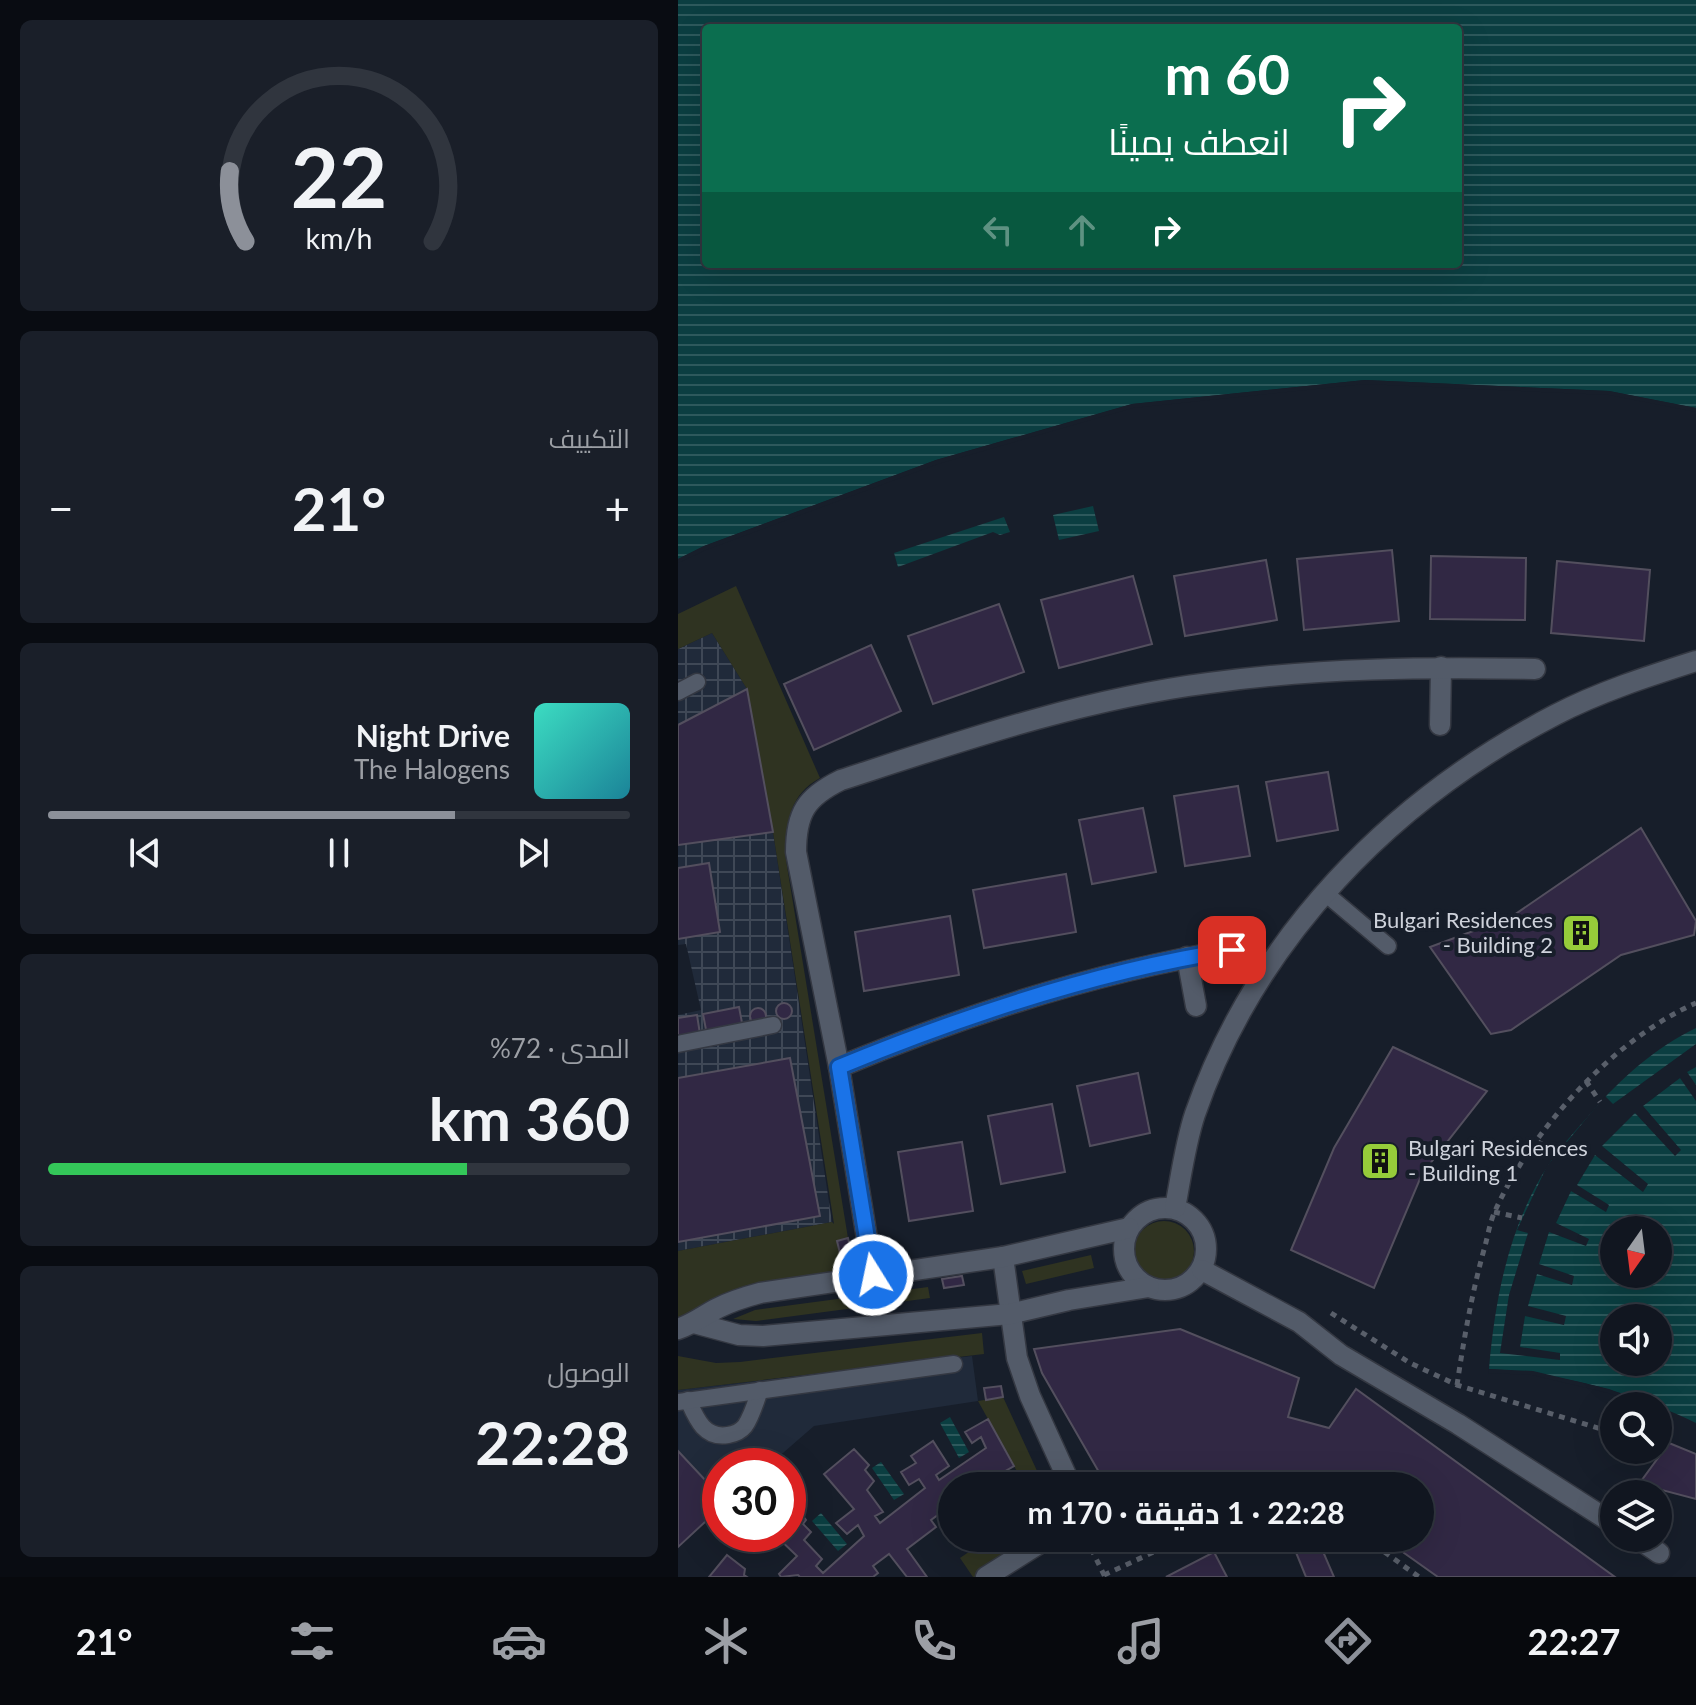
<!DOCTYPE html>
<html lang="ar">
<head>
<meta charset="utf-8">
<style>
  :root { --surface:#111620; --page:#1a1f29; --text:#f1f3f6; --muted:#9c9fa5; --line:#30353e; --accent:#8c9099 }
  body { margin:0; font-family:Lato,Cairo,sans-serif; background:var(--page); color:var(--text); direction:rtl; height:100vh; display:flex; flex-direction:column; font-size:30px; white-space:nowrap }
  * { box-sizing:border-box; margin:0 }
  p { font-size:26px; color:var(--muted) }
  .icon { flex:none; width:44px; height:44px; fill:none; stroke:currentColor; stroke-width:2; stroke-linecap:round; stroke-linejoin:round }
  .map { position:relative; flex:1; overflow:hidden; direction:ltr }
  .details { display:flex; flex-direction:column; gap:20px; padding:20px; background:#090c12; width:678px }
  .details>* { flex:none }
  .hud { position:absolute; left:24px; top:24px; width:760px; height:244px; border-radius:8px; box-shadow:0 8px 32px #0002,0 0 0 2px var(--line); direction:rtl; background:#0b6e4f; color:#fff; overflow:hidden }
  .needle { width:52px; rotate:194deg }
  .buttons { position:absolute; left:922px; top:1216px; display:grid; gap:16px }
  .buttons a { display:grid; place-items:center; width:72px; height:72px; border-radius:50%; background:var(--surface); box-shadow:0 8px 32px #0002,0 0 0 2px var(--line); font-size:40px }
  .speed { position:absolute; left:24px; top:1448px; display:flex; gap:16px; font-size:40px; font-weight:700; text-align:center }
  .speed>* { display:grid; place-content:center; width:104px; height:104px; border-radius:50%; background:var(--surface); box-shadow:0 8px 32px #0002,0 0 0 2px var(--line); line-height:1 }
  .speed .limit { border:12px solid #d22; background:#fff; color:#111 }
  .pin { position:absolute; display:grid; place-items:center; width:68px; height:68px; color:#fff; margin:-34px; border-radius:16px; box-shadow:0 4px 12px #0006 }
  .me { position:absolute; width:88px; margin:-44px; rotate:350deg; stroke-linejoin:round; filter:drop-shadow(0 0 6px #0008) }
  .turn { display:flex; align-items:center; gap:28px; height:168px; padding:0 40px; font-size:36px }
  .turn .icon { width:104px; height:104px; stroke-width:2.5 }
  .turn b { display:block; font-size:56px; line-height:68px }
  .lanes { display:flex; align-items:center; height:76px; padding:0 40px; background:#0003; justify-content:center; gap:40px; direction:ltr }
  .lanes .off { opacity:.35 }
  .big { font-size:60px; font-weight:700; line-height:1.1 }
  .details .tile { flex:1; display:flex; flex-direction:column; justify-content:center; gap:12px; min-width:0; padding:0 28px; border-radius:12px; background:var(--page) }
  .details .dial { align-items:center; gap:0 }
  .dial svg { height:208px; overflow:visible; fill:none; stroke:var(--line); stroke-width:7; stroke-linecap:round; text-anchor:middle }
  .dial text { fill:var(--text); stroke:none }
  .song { display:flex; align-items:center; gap:24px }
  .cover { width:96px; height:96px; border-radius:12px; background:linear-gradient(135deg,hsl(170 70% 55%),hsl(190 70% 35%)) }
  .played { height:8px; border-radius:4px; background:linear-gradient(90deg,var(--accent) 70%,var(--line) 70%) }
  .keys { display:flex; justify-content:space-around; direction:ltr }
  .heat { display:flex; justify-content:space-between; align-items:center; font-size:44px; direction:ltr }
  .charge { height:12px; border-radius:6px; background:linear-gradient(90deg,#34c759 72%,var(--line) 0) }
  .trip { position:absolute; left:260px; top:1472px; width:496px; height:80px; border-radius:40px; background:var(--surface); box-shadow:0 8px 32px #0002,0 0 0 2px var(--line); font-weight:700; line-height:80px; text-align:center; direction:rtl }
  .tabs { display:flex; height:128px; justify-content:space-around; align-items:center; background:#07090d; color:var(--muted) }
  .tabs .icon { width:56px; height:56px }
  .tabs .on { color:var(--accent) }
  .tabs b { font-size:36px; color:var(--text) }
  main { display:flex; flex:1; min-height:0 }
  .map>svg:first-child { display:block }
  .built { fill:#202a3a }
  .industrial { fill:url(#industrial-grid) }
  .garden { fill:#2f3321 }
  .water { fill:url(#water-rules); fill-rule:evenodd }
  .pier { fill:#171e2a }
  .building { fill:#312844; stroke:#534f5e; stroke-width:2 }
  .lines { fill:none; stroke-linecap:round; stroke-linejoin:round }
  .lane-casing { stroke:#343842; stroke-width:19 }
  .street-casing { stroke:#343842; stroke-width:23 }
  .path { stroke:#595f6a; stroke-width:5; stroke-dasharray:6 6; stroke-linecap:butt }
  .lane { stroke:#535b69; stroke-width:16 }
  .street { stroke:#535b69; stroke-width:20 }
  .route-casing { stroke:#114b97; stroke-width:20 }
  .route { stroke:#1a73e8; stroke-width:14 }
  .labels { text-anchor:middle; stroke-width:8; stroke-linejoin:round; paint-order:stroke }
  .poi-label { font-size:22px; fill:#ced2db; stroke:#171e2a; text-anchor:end }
</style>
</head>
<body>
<main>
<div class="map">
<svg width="1018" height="1577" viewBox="0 0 1018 1577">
  <defs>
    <pattern id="industrial-grid" width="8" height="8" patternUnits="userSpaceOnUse" patternTransform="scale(2)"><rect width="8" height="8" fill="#202a3a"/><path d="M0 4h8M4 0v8" fill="none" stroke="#3f4856"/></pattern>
    <pattern id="water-rules" width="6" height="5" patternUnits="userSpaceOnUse" patternTransform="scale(2)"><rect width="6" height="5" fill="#0b3e41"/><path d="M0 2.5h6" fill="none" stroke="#2d595c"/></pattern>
  </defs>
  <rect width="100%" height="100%" fill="#171e2a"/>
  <polygon class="built" points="294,1356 300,1401 136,1426 90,1466 42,1466 42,1508 0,1547 0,1390"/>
  <polygon class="industrial" points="34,633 69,689 95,832 154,1222 0,1251 0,1015 23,1010 8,944 0,945 0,649"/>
  <g class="garden">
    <path d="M58,586L142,778C112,794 108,822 107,854L170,1238L159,1242L163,1257L174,1255L172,1271L0,1321V1251L154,1222L156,1224L95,832L69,689L34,633L0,649V614Z"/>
    <circle cx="486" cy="1251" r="30"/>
    <polygon points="413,1255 416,1268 348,1284 344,1271"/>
    <polygon points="250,1287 252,1298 78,1321 55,1319 77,1310"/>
    <polygon points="304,1333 306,1354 0,1390 0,1356 38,1363 62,1362"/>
    <polygon points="325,1397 366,1486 347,1486 300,1401"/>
    <polygon points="311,1538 321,1538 335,1557 304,1577 295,1577 282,1558"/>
  </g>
  <g class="water">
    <path d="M0,0H1018V408L931,391L687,380L454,404L258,460L26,546L0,559ZM28,28H780V264H28Z"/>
    <polygon points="415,506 421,531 381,540 375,515"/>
    <polygon points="326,517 332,532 322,535 315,532 220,567 216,553"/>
    <path d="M1018,1028V1423C956,1392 882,1373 811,1369C817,1298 831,1225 871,1164C883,1146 899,1129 914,1112C942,1079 978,1047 1018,1028ZM936,1230H980V1274H936ZM936,1318H980V1362H936Z"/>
    <polygon points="272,1417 291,1452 281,1458 262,1423"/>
    <polygon points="203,1462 226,1494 216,1500 194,1468"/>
    <polygon points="143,1513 169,1544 160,1551 134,1521"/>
  </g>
  <g class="pier">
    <polygon points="687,380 931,391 1018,408 1018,412 931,395 687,384 455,408 260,464 28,550 0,563 0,559 26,546 258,460 454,404"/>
    <polygon points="1018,1044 1018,1067 1009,1072 1018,1085 1018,1101 1002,1078 965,1106 1003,1150 997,1156 957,1113 924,1146 970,1184 965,1192 917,1155 899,1185 931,1205 928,1212 893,1191 878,1223 911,1239 908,1246 871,1232 861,1264 896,1276 894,1285 859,1274 850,1306 888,1316 886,1325 847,1316 842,1347 882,1353 882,1360 822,1353 831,1295 850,1233 839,1230 869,1166 927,1096 935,1104"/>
    <polygon points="811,1369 855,1371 931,1389 975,1406 964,1406 930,1393 854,1375 810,1373"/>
  </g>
  <g class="building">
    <polygon points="714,550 721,621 626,630 619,559"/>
    <polygon points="753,556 848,558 847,620 752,619"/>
    <polygon points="588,560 599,620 507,636 496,576"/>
    <polygon points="879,561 972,570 966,641 873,633"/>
    <polygon points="455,576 474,644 381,668 363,600"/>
    <polygon points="321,604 346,672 255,704 230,636"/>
    <polygon points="193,645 223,711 136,750 106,684"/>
    <polygon points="69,689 95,832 0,845 0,725"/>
    <polygon points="650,772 660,830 599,841 588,782"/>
    <polygon points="560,786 572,856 507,866 496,796"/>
    <polygon points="465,808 478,872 414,884 401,820"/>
    <polygon points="963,828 1018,921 1016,935 943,955 833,1030 813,1034 752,947 833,917"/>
    <polygon points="31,863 42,932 0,939 0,868"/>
    <polygon points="388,874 398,932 306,948 295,890"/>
    <polygon points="272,916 281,975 186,991 177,932"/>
    <circle cx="106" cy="1011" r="8"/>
    <polygon points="61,1007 65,1028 29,1035 25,1014"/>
    <circle cx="80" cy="1016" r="8"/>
    <polygon points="19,1015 22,1034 0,1038 0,1018"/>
    <polygon points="715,1047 809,1091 744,1174 696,1288 613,1250 656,1148"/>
    <polygon points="112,1058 142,1216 0,1242 0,1078"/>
    <polygon points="460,1073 472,1133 412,1146 399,1086"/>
    <polygon points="374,1104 387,1172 323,1184 310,1116"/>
    <polygon points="284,1142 295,1211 231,1221 220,1152"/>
    <polygon points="170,1238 174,1255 163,1257 159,1241"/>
    <polygon points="284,1276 286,1285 266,1288 264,1279"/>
    <polygon points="502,1329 621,1378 610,1417 651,1428 678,1389 937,1577 760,1577 705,1538 742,1538 742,1486 633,1486 620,1477 599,1486 429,1486 364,1373 356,1349"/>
    <polygon points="323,1386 325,1397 308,1400 306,1388"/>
    <polygon points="310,1419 336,1466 315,1478 320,1486 274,1486 274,1511 271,1507 253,1520 258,1527 229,1549 249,1577 229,1577 211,1554 195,1566 200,1573 195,1577 122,1577 120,1575 103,1577 101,1574 119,1556 96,1534 110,1534 110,1503 113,1500 128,1520 125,1524 133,1532 126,1540 144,1559 138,1566 145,1573 186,1536 180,1525 169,1534 158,1523 176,1509 146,1474 176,1449 191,1465 187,1470 196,1481 189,1490 205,1512 197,1516 202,1523 247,1488 241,1479 231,1485 223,1472 238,1463 233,1456 255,1441 271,1466 258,1475 261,1480 308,1448 303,1437 294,1443 287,1432"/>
    <polygon points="991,1443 1018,1454 1018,1499 961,1484"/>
    <polygon points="0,1451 42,1496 42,1508 0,1547"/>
    <polygon points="292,1538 311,1538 297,1547"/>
    <polygon points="459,1538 481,1538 463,1546"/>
    <polygon points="640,1540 656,1577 628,1577 617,1550"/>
    <polygon points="536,1552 549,1577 488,1577"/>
    <polygon points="49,1555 67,1569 66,1575 69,1577 31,1577"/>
  </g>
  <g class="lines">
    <defs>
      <g id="lane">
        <polyline points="0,692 19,682"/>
        <polyline points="647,893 710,946"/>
        <polyline points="0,1044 95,1025"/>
        <path d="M10,1400C18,1418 26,1439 50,1435C56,1434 63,1431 67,1426C74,1416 78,1401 82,1390"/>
        <polyline points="0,1402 276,1364"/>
      </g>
      <g id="street">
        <polyline points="762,725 763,667"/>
        <polyline points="509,957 518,1006"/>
        <path d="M161,1067C287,1015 419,971 554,950"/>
        <circle cx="487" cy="1249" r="41"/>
        <path d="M497,1208C503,1177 507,1144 517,1114C578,938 713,800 877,715C921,692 971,676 1018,661"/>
        <polyline points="325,1257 339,1358 352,1396 393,1486"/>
        <polyline points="524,1270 621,1322 663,1355 780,1424 936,1524"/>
        <path d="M195,1275L161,1067L118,852C118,813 128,797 163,780C283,741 405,699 531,683C639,668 748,667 857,669"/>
        <polyline points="16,1323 61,1335 85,1336 332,1314 391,1300 471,1287"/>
        <path d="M0,1329C15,1324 26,1315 40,1308C54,1301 67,1297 82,1293L325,1257L451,1228"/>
        <polyline points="959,1538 981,1553"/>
        <polyline points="308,1577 370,1538"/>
      </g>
    </defs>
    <use href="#lane" class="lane-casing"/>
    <use href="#street" class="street-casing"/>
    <g class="path">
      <polyline points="908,1081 922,1102"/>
      <polyline points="860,1142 879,1153"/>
      <polyline points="816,1212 844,1218"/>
      <polyline points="653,1313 732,1363 779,1385 936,1433"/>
      <path d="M779,1385C786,1338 794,1292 807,1246C810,1235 812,1222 817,1211C854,1129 936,1039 1018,1003"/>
      <polyline points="408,1538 427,1577"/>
      <polyline points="687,1538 741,1577"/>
      <polyline points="426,1575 506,1538"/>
    </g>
    <use href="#lane" class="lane"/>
    <use href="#street" class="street"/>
  </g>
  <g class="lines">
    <defs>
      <path id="route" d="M195,1275L161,1067C287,1015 419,971 554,950"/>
    </defs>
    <use href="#route" class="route-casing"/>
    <use href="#route" class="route"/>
  </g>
  <defs>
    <symbol id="building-square" viewBox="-11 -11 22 22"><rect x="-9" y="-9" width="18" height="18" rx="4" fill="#96cc3a" stroke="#171e2a"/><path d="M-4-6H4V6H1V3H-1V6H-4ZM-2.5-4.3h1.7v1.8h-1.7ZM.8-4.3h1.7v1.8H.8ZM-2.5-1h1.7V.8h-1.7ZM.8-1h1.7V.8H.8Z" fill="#111"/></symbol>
  </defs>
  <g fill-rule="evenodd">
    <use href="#building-square" x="881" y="911" width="44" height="44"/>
    <use href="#building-square" x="680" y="1139" width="44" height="44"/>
  </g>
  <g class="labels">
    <g class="poi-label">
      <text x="875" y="928">Bulgari Residences<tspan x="875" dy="25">- Building 2</tspan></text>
      <text x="730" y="1156" text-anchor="start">Bulgari Residences<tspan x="730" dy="25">- Building 1</tspan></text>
    </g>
  </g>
</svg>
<div class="buttons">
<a><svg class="needle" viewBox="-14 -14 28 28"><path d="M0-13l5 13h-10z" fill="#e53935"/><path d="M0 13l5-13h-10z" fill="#9c9fa5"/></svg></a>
<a><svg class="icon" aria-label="sound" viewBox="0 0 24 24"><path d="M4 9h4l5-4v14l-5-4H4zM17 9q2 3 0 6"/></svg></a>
<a><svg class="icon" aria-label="search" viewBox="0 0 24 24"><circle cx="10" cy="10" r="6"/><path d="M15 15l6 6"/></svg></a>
<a><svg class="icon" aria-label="layers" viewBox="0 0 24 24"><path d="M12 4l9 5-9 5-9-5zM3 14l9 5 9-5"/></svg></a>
</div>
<div class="speed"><div class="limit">30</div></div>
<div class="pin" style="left:554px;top:950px;background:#d93025"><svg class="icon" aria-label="arrive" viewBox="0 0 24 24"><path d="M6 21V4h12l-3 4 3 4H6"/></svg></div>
<svg class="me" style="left:195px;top:1275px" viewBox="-20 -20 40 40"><circle r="17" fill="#1a73e8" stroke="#fff" stroke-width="3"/><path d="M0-11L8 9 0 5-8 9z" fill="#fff"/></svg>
<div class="trip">22:28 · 1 دقيقة · 170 m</div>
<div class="hud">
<div class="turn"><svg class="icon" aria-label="right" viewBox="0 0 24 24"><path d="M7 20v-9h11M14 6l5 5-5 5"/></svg><div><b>60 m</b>انعطف يمينًا</div></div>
<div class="lanes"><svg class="icon off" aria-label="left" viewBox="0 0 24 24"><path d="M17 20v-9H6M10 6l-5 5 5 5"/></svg><svg class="icon off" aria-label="ahead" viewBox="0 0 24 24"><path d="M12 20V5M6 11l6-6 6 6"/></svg><svg class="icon" aria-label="right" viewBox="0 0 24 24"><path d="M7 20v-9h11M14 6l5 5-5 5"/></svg></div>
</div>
</div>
<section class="details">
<div class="tile dial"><svg viewBox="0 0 100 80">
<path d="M14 69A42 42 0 1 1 86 69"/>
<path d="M14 69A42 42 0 0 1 8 42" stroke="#8c9099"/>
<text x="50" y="56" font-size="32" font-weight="700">22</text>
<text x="50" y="72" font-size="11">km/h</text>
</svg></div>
<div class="tile"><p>التكييف</p>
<div class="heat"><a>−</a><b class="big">21°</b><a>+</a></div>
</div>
<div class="tile">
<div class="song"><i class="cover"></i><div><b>Night Drive</b><p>The Halogens</p></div></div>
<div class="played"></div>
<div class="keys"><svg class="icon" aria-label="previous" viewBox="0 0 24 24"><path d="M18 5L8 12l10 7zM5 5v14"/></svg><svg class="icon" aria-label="pause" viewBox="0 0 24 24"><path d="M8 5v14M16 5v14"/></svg><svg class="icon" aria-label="next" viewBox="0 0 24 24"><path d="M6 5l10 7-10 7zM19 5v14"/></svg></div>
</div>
<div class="tile"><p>المدى · 72%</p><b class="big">360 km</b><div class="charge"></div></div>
<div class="tile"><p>الوصول</p><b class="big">22:28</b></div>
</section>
</main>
<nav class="tabs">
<b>22:27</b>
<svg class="icon on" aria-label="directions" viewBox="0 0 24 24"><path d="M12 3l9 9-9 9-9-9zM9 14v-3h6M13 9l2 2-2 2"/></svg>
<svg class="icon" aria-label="music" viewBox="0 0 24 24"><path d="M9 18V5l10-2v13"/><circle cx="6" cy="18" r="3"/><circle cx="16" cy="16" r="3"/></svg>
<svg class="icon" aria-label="phone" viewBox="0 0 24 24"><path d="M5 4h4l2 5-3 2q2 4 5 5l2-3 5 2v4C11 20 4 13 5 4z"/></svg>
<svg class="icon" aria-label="climate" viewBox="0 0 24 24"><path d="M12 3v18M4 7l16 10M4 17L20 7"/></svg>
<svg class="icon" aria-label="car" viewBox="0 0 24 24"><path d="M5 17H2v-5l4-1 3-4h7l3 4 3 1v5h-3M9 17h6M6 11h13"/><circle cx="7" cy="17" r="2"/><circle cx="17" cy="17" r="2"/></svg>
<svg class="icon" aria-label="filters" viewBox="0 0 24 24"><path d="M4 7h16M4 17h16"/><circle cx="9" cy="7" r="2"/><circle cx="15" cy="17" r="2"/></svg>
<b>21°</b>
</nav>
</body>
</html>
